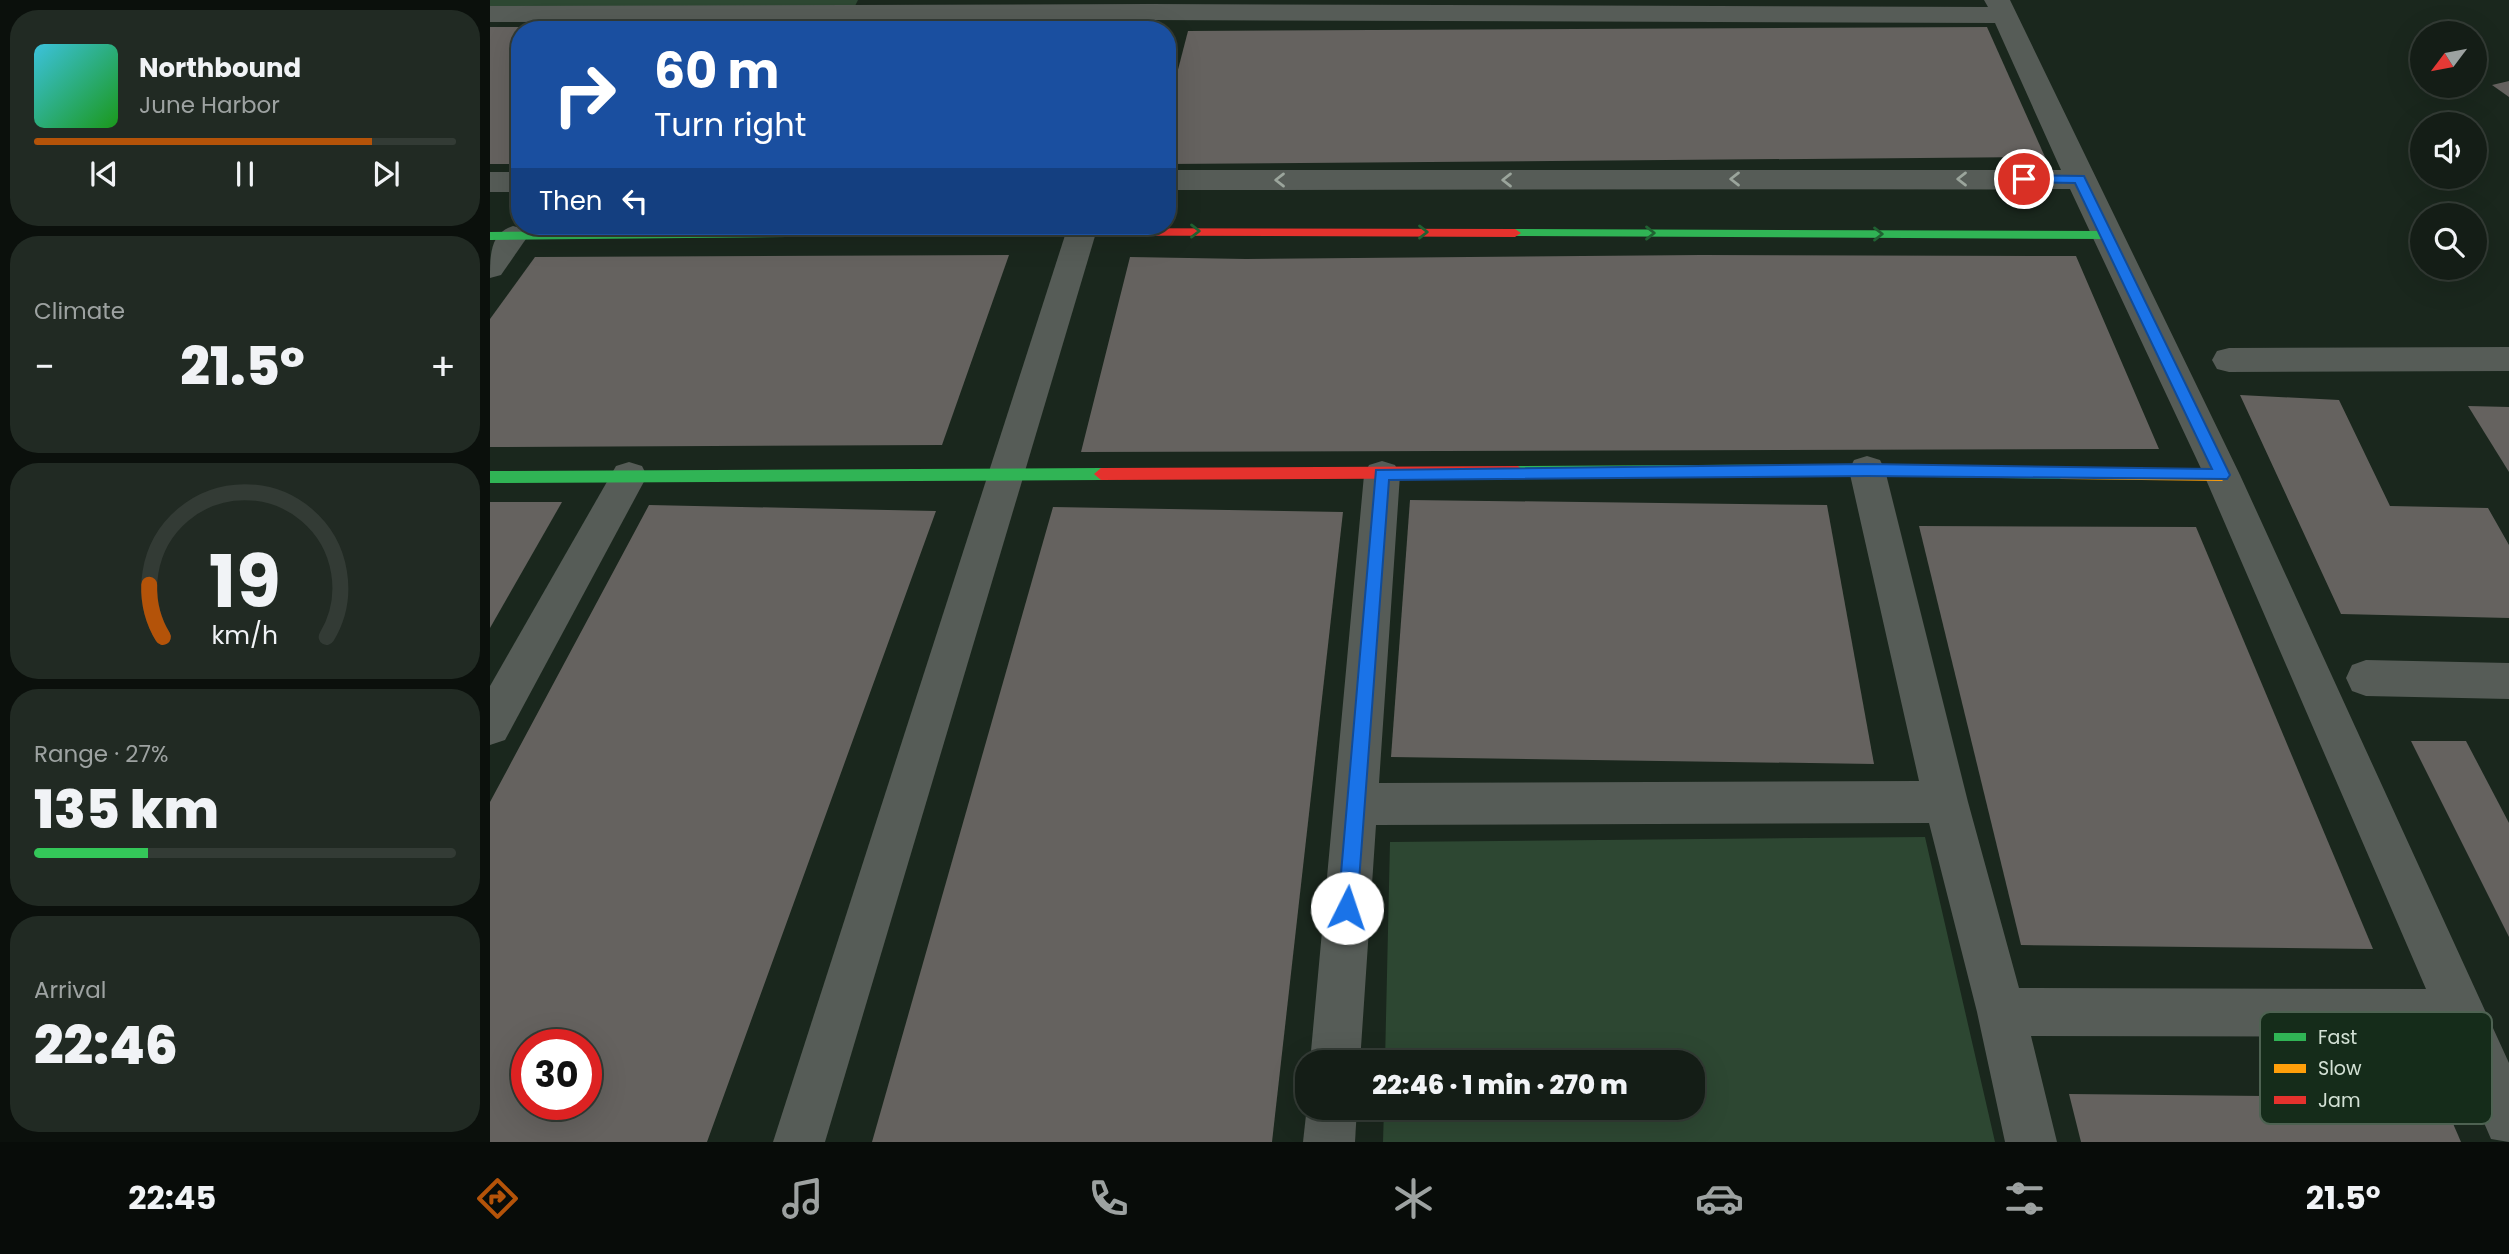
<!DOCTYPE html>
<html lang="en">
<head>
<meta charset="utf-8">
<style>
  :root { --surface:#141d16; --page:#212a23; --text:#f1f3f6; --muted:#9da2a1; --line:#333b35; --accent:#b45309 }
  body { margin:0; font-family:Poppins,sans-serif; background:var(--page); color:var(--text); height:100vh; display:flex; flex-direction:column; font-size:26px; white-space:nowrap }
  * { box-sizing:border-box; margin:0 }
  p { font-size:23px; color:var(--muted) }
  .icon { flex:none; width:38px; height:38px; fill:none; stroke:currentColor; stroke-width:2; stroke-linecap:round; stroke-linejoin:round }
  .map { position:relative; flex:1; overflow:hidden }
  .drawer { display:flex; flex-direction:column; gap:10px; padding:10px; background:#0b100c; width:490px }
  .drawer>* { flex:none }
  .guide { position:absolute; left:21px; top:21px; width:665px; height:214px; border-radius:28px; box-shadow:0 7px 28px #0002,0 0 0 2px var(--line); background:#1a4fa0; color:#fff; overflow:hidden }
  .needle { width:46px; rotate:238deg }
  .buttons { position:absolute; left:1920px; top:21px; display:grid; gap:14px }
  .buttons a { display:grid; place-items:center; width:77px; height:77px; border-radius:50%; background:var(--surface); box-shadow:0 7px 28px #0002,0 0 0 2px var(--line); font-size:35px }
  .speed { position:absolute; left:21px; top:1029px; display:flex; gap:14px; font-size:35px; font-weight:700; text-align:center }
  .speed>* { display:grid; place-content:center; width:91px; height:91px; border-radius:50%; background:var(--surface); box-shadow:0 7px 28px #0002,0 0 0 2px var(--line); line-height:1 }
  .speed .limit { border:10px solid #d22; background:#fff; color:#111 }
  .pin { position:absolute; display:grid; place-items:center; width:60px; height:60px; color:#fff; margin:-30px; border:4px solid #fff; border-radius:50%; box-shadow:0 2px 7px #0007 }
  .me { position:absolute; width:77px; margin:-38px; rotate:4deg; stroke-linejoin:round; filter:drop-shadow(0 0 5px #0008) }
  .turn { display:flex; align-items:center; gap:24px; height:147px; padding:0 28px; font-size:32px }
  .turn .icon { width:91px; height:91px; stroke-width:2.5 }
  .turn b { display:block; font-size:49px; line-height:60px }
  .then { display:flex; align-items:center; height:66px; padding:0 28px; background:#0003; gap:14px; font-size:26px }
  .big { font-size:52px; font-weight:800; line-height:1.1 }
  .drawer .card { flex:1; display:flex; flex-direction:column; justify-content:center; gap:10px; min-width:0; padding:0 24px; border-radius:28px; background:var(--page) }
  .drawer .dial { align-items:center; gap:0 }
  .dial svg { height:182px; overflow:visible; fill:none; stroke:var(--line); stroke-width:7; stroke-linecap:round; text-anchor:middle }
  .dial text { fill:var(--text); stroke:none }
  .song { display:flex; align-items:center; gap:21px }
  .cover { width:84px; height:84px; border-radius:10px; background:linear-gradient(135deg,hsl(190 70% 55%),hsl(120 70% 35%)) }
  .played { height:7px; border-radius:4px; background:linear-gradient(90deg,var(--accent) 80%,var(--line) 80%) }
  .keys { display:flex; justify-content:space-around; direction:ltr }
  .heat { display:flex; justify-content:space-between; align-items:center; font-size:38px; direction:ltr }
  .charge { height:10px; border-radius:5px; background:linear-gradient(90deg,#34c759 27%,var(--line) 0) }
  .trip { position:absolute; left:805px; top:1050px; width:410px; height:70px; border-radius:28px; background:var(--surface); box-shadow:0 7px 28px #0002,0 0 0 2px var(--line); font-weight:800; line-height:70px; text-align:center }
  .menu { display:flex; height:112px; justify-content:space-around; align-items:center; background:#080c09; color:var(--muted) }
  .menu .icon { width:49px; height:49px }
  .menu .current { color:var(--accent) }
  .menu b { font-size:32px; color:var(--text) }
  main { display:flex; flex:1; min-height:0 }
  .map>svg:first-child { display:block }
  .green { fill:#2d4732 }
  .building { fill:#65625f; fill-rule:evenodd }
  .lines { fill:none; stroke-linecap:round; stroke-linejoin:round }
  .street { fill:#565c57; fill-rule:evenodd }
  .fast { fill:#30b455; fill-rule:evenodd }
  .slow { fill:#ff9f0a; fill-rule:evenodd }
  .jam { fill:#e5322d; fill-rule:evenodd }
  .oneway { stroke:#9ba59c }
  .oneway2 { stroke:#206232 }
  .route { fill:#1a73e8; stroke:#114b97; stroke-width:2 }
  .key { fill:#152c1a; stroke:#4e6252; stroke-width:2 }
  .key-label { font-size:19px; fill:#d3e1d5 }
</style>
</head>
<body>
<main>
<section class="drawer">
<div class="card">
<div class="song"><i class="cover"></i><div><b>Northbound</b><p>June Harbor</p></div></div>
<div class="played"></div>
<div class="keys"><svg class="icon" aria-label="previous" viewBox="0 0 24 24"><path d="M18 5L8 12l10 7zM5 5v14"/></svg><svg class="icon" aria-label="pause" viewBox="0 0 24 24"><path d="M8 5v14M16 5v14"/></svg><svg class="icon" aria-label="next" viewBox="0 0 24 24"><path d="M6 5l10 7-10 7zM19 5v14"/></svg></div>
</div>
<div class="card"><p>Climate</p>
<div class="heat"><a>−</a><b class="big">21.5°</b><a>+</a></div>
</div>
<div class="card dial"><svg viewBox="0 0 100 80">
<path d="M14 69A42 42 0 1 1 86 69"/>
<path d="M14 69A42 42 0 0 1 8 46" stroke="#b45309"/>
<text x="50" y="56" font-size="32" font-weight="700">19</text>
<text x="50" y="72" font-size="11">km/h</text>
</svg></div>
<div class="card"><p>Range · 27%</p><b class="big">135 km</b><div class="charge"></div></div>
<div class="card"><p>Arrival</p><b class="big">22:46</b></div>
</section>
<div class="map">
<svg width="2019" height="1142" viewBox="0 0 2019 1142">
  <rect width="100%" height="100%" fill="#1a271d"/>
  <g class="green">
    <polygon points="0,0 368,0 365,6 0,7"/>
    <polygon points="1435,837 1505,1142 893,1142 894,1108 1202,1108 1202,1062 895,1062 900,842"/>
  </g>
  <g class="building">
    <polygon points="0,27 134,27 132,30 30,30 28,164 0,164"/>
    <polygon points="1497,27 1555,157 677,164 677,112 698,31"/>
    <polygon points="2019,81 2019,97 2002,85"/>
    <polygon points="519,255 452,445 0,447 0,319 45,257"/>
    <polygon points="1211,255 1586,256 1669,449 591,452 640,257 756,259"/>
    <polygon points="1750,395 1849,400 1900,506 1998,508 2019,545 2019,618 1851,614"/>
    <polygon points="1978,406 2019,407 2019,472"/>
    <polygon points="920,500 1337,505 1384,764 901,757"/>
    <polygon points="0,502 72,502 0,628"/>
    <path d="M159,505L446,511L217,1142H0V802ZM37,1045H96V1104H37Z"/>
    <polygon points="563,507 853,512 782,1142 382,1142"/>
    <polygon points="1429,526 1706,527 1883,949 1531,945"/>
    <polygon points="1921,741 1976,741 2019,823 2019,937"/>
    <polygon points="1579,1094 1952,1098 1971,1142 1591,1142"/>
  </g>
  <g class="lines">
    <g class="street">
      <polygon points="1494,0 1520,0 1750,475 2019,1063 2019,1142 2001,1139 1957,1037 1541,1036 1567,1142 1515,1142 1487,1012 1439,823 886,825 870,1062 820,1062 874,475 879,465 892,461 905,465 910,475 889,783 1429,781 1359,470 1364,460 1377,456 1390,460 1395,470 1478,802 1529,988 1936,989 1714,475 1580,189 677,190 677,170 1571,170 1505,23 659,20 0,22 0,6 659,4 1498,7"/>
      <rect x="0" y="172" width="30" height="20"/>
      <path d="M23,226L34,229L38,236L11,275L0,278C0,255 0,233 23,226Z"/>
      <polygon points="578,226 608,226 335,1142 283,1142"/>
      <polygon points="2019,347 2019,371 1739,372 1727,369 1722,360 1727,351 1739,348"/>
      <polygon points="139,462 152,466 157,476 15,740 0,745 0,686 126,466"/>
      <polygon points="1876,660 2019,663 2019,699 1876,696 1862,691 1856,678 1862,665"/>
      <polygon points="817,1106 867,1108 865,1142 813,1142"/>
    </g>
    <g class="fast">
      <polygon points="495,228 501,232 499,235 0,240 0,232"/>
      <polygon points="1025,229 1616,231 1622,235 1616,239 1021,236 1019,233"/>
      <polygon points="1377,464 1571,467 1578,473 1571,479 1377,476 1028,478 1021,472 1028,466"/>
      <polygon points="611,468 618,474 611,480 0,483 0,471"/>
    </g>
    <polygon class="slow" points="1571,467 1732,469 1739,475 1732,481 1571,479 1564,473"/>
    <g class="jam">
      <polygon points="495,228 1025,229 1031,233 1025,237 491,235 489,232"/>
      <polygon points="1028,466 1035,472 1028,478 611,480 604,474 611,468"/>
    </g>
  </g>
  <defs><path id="oneway-chevron" d="M-2-3.5L2.5 0L-2 3.5" fill="none" stroke-width="1.6" stroke-linecap="round" stroke-linejoin="round" transform="scale(1.75)"/></defs>
  <g class="oneway">
    <use href="#oneway-chevron" transform="translate(1245 179) rotate(180)"/>
    <use href="#oneway-chevron" transform="translate(1472 179) rotate(180)"/>
    <use href="#oneway-chevron" transform="translate(790 180) rotate(180)"/>
    <use href="#oneway-chevron" transform="translate(1017 180) rotate(180)"/>
  </g>
  <g class="oneway2">
    <use href="#oneway-chevron" transform="translate(705 231)"/>
    <use href="#oneway-chevron" transform="translate(933 232)"/>
    <use href="#oneway-chevron" transform="translate(1160 233)"/>
    <use href="#oneway-chevron" transform="translate(1388 234)"/>
  </g>
  <polygon class="route" points="1534,175 1594,176 1740,475 1737,479 1377,476 899,480 867,908 864,914 857,917 850,914 848,908 886,470 1377,464 1722,469 1585,183 1530,182 1528,179"/>
  <rect x="1770" y="1012" width="232" height="112" rx="10" class="key"/>
  <rect x="1784" y="1033" width="32" height="8" fill="#30b455"/>
  <rect x="1784" y="1064" width="32" height="9" fill="#ff9f0a"/>
  <rect x="1784" y="1096" width="32" height="8" fill="#e5322d"/>
  <g class="key-label">
    <text x="1828" y="1044">Fast</text>
    <text x="1828" y="1075">Slow</text>
    <text x="1828" y="1107">Jam</text>
  </g>
</svg>
<div class="buttons">
<a><svg class="needle" viewBox="-14 -14 28 28"><path d="M0-13l5 13h-10z" fill="#e53935"/><path d="M0 13l5-13h-10z" fill="#9da2a1"/></svg></a>
<a><svg class="icon" aria-label="sound" viewBox="0 0 24 24"><path d="M4 9h4l5-4v14l-5-4H4zM17 9q2 3 0 6"/></svg></a>
<a><svg class="icon" aria-label="search" viewBox="0 0 24 24"><circle cx="10" cy="10" r="6"/><path d="M15 15l6 6"/></svg></a>
</div>
<div class="speed"><div class="limit">30</div></div>
<div class="pin" style="left:1534px;top:179px;background:#d93025"><svg class="icon" aria-label="arrive" viewBox="0 0 24 24"><path d="M6 21V4h12l-3 4 3 4H6"/></svg></div>
<svg class="me" style="left:857px;top:908px" viewBox="-20 -20 40 40"><circle r="19" fill="#fff"/><path d="M0-13L10 11 0 6-10 11z" fill="#1a73e8"/></svg>
<div class="trip">22:46 · 1 min · 270 m</div>
<div class="guide">
<div class="turn"><svg class="icon" aria-label="right" viewBox="0 0 24 24"><path d="M7 20v-9h11M14 6l5 5-5 5"/></svg><div><b>60 m</b>Turn right</div></div>
<div class="then">Then<svg class="icon" aria-label="left" viewBox="0 0 24 24"><path d="M17 20v-9H6M10 6l-5 5 5 5"/></svg></div>
</div>
</div>
</main>
<nav class="menu">
<b>22:45</b>
<svg class="icon current" aria-label="directions" viewBox="0 0 24 24"><path d="M12 3l9 9-9 9-9-9zM9 14v-3h6M13 9l2 2-2 2"/></svg>
<svg class="icon" aria-label="music" viewBox="0 0 24 24"><path d="M9 18V5l10-2v13"/><circle cx="6" cy="18" r="3"/><circle cx="16" cy="16" r="3"/></svg>
<svg class="icon" aria-label="phone" viewBox="0 0 24 24"><path d="M5 4h4l2 5-3 2q2 4 5 5l2-3 5 2v4C11 20 4 13 5 4z"/></svg>
<svg class="icon" aria-label="climate" viewBox="0 0 24 24"><path d="M12 3v18M4 7l16 10M4 17L20 7"/></svg>
<svg class="icon" aria-label="car" viewBox="0 0 24 24"><path d="M5 17H2v-5l4-1 3-4h7l3 4 3 1v5h-3M9 17h6M6 11h13"/><circle cx="7" cy="17" r="2"/><circle cx="17" cy="17" r="2"/></svg>
<svg class="icon" aria-label="filters" viewBox="0 0 24 24"><path d="M4 7h16M4 17h16"/><circle cx="9" cy="7" r="2"/><circle cx="15" cy="17" r="2"/></svg>
<b>21.5°</b>
</nav>
</body>
</html>
